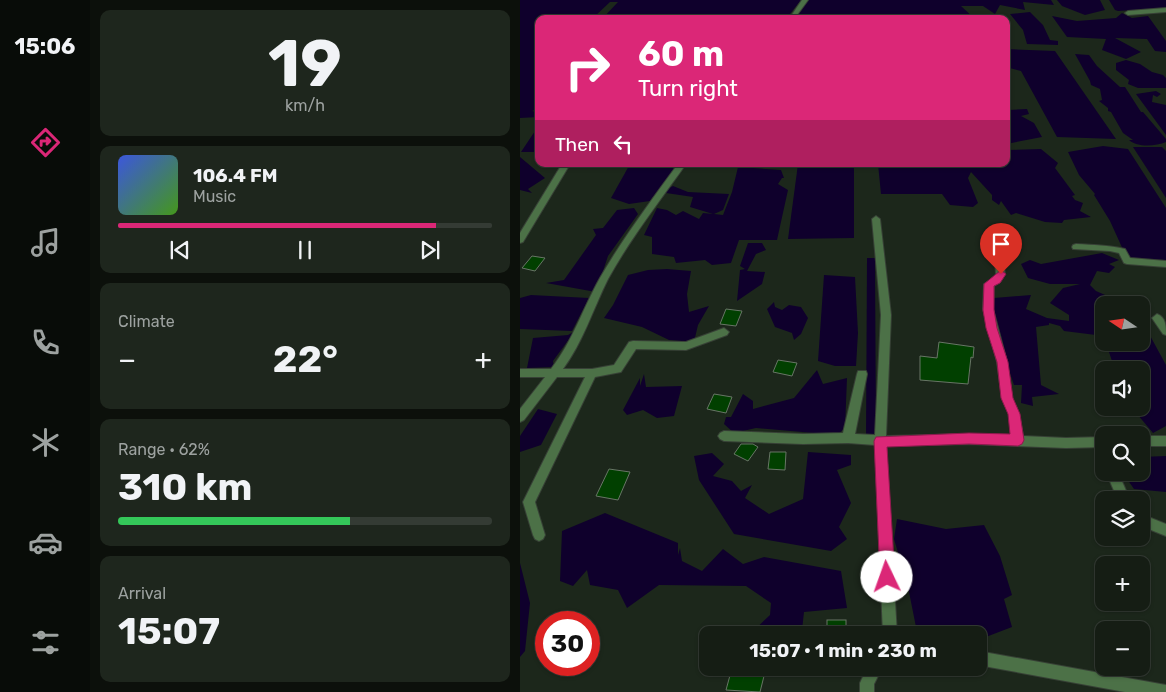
<!DOCTYPE html>
<html lang="en">
<head>
<meta charset="utf-8">
<style>
  :root { --surface:#151d14; --page:#1e261d; --text:#f1f3f6; --muted:#9da2a0; --line:#343b34; --accent:#db2777 }
  body { margin:0; font-family:Rubik,sans-serif; background:var(--page); color:var(--text); height:100vh; display:flex; flex-direction:column; font-size:19px; white-space:nowrap }
  * { box-sizing:border-box; margin:0 }
  p { font-size:16px; color:var(--muted) }
  .icon { flex:none; width:28px; height:28px; fill:none; stroke:currentColor; stroke-width:2; stroke-linecap:round; stroke-linejoin:round }
  .map { position:relative; flex:1; overflow:hidden }
  .sheet { display:flex; flex-direction:column; gap:10px; padding:10px; background:#0c100b; width:430px }
  .sheet>* { flex:none }
  .banner { position:absolute; left:15px; top:15px; width:475px; height:152px; border-radius:10px; box-shadow:0 1px 4px #0004,0 0 0 1px var(--line); background:#db2777; color:#fff; overflow:hidden }
  .needle { width:32px; rotate:283deg }
  .tools { position:absolute; left:575px; top:296px; display:grid; gap:10px }
  .tools a { display:grid; place-items:center; width:55px; height:55px; border-radius:10px; background:var(--surface); box-shadow:0 1px 4px #0004,0 0 0 1px var(--line); font-size:25px }
  .speed { position:absolute; left:15px; top:611px; display:flex; gap:10px; font-size:25px; font-weight:700; text-align:center }
  .speed>* { display:grid; place-content:center; width:65px; height:65px; border-radius:50%; background:var(--surface); box-shadow:0 1px 4px #0004,0 0 0 1px var(--line); line-height:1 }
  .speed .limit { border:8px solid #d22; background:#fff; color:#111 }
  .pin { position:absolute; display:grid; place-items:center; width:42px; height:42px; color:#fff; margin:-51px -21px; border-radius:50% 50% 50% 0; rotate:-45deg; box-shadow:0 0 5px #0007 }
  .pin .icon { rotate:45deg }
  .me { position:absolute; width:55px; margin:-28px; rotate:357deg; stroke-linejoin:round; filter:drop-shadow(0 0 4px #0008) }
  .turn { display:flex; align-items:center; gap:18px; height:105px; padding:0 20px; font-size:22px }
  .turn .icon { width:65px; height:65px; stroke-width:2.5 }
  .turn b { display:block; font-size:35px; line-height:42px }
  .then { display:flex; align-items:center; height:48px; padding:0 20px; background:#0003; gap:10px; font-size:19px }
  .big { font-size:38px; font-weight:700; line-height:1.1 }
  .sheet .card { flex:1; display:flex; flex-direction:column; justify-content:center; gap:8px; min-width:0; padding:0 18px; border-radius:10px; background:var(--page) }
  .sheet .dial { align-items:center; gap:0 }
  .dial b { font-size:65px; line-height:1 }
  .song { display:flex; align-items:center; gap:15px }
  .cover { width:60px; height:60px; border-radius:8px; background:linear-gradient(135deg,hsl(230 70% 55%),hsl(100 70% 35%)) }
  .played { height:5px; border-radius:2px; background:linear-gradient(90deg,var(--accent) 85%,var(--line) 85%) }
  .keys { display:flex; justify-content:space-around; direction:ltr }
  .heat { display:flex; justify-content:space-between; align-items:center; font-size:28px; direction:ltr }
  .charge { height:8px; border-radius:4px; background:linear-gradient(90deg,#34c759 62%,var(--line) 0) }
  .trip { position:absolute; left:179px; top:626px; width:288px; height:50px; border-radius:10px; background:var(--surface); box-shadow:0 1px 4px #0004,0 0 0 1px var(--line); font-weight:700; line-height:50px; text-align:center }
  main { display:flex; flex:1; min-height:0 }
  .tabs { display:flex; flex-direction:column; width:90px; justify-content:space-around; align-items:center; background:#080c08; color:var(--muted) }
  .tabs .icon { width:35px; height:35px }
  .tabs .selected { color:var(--accent) }
  .tabs b { font-size:22px; color:var(--text) }
  .map>svg:first-child { display:block }
  .water { fill:#0f002c }
  .building { fill:#014000; stroke:#687566 }
  .lines { fill:none; stroke-linecap:round; stroke-linejoin:round }
  .minor-casing { stroke:#374136; stroke-width:2 }
  .minor { fill:#4c7147; fill-rule:evenodd }
  .route { fill:#db2777; stroke:#8e194d }
</style>
</head>
<body>
<main>
<nav class="tabs">
<b>15:06</b>
<svg class="icon selected" aria-label="directions" viewBox="0 0 24 24"><path d="M12 3l9 9-9 9-9-9zM9 14v-3h6M13 9l2 2-2 2"/></svg>
<svg class="icon" aria-label="music" viewBox="0 0 24 24"><path d="M9 18V5l10-2v13"/><circle cx="6" cy="18" r="3"/><circle cx="16" cy="16" r="3"/></svg>
<svg class="icon" aria-label="phone" viewBox="0 0 24 24"><path d="M5 4h4l2 5-3 2q2 4 5 5l2-3 5 2v4C11 20 4 13 5 4z"/></svg>
<svg class="icon" aria-label="climate" viewBox="0 0 24 24"><path d="M12 3v18M4 7l16 10M4 17L20 7"/></svg>
<svg class="icon" aria-label="car" viewBox="0 0 24 24"><path d="M5 17H2v-5l4-1 3-4h7l3 4 3 1v5h-3M9 17h6M6 11h13"/><circle cx="7" cy="17" r="2"/><circle cx="17" cy="17" r="2"/></svg>
<svg class="icon" aria-label="filters" viewBox="0 0 24 24"><path d="M4 7h16M4 17h16"/><circle cx="9" cy="7" r="2"/><circle cx="15" cy="17" r="2"/></svg>
</nav>
<section class="sheet">
<div class="card dial"><b>19</b><p>km/h</p></div>
<div class="card">
<div class="song"><i class="cover"></i><div><b>106.4 FM</b><p>Music</p></div></div>
<div class="played"></div>
<div class="keys"><svg class="icon" aria-label="previous" viewBox="0 0 24 24"><path d="M18 5L8 12l10 7zM5 5v14"/></svg><svg class="icon" aria-label="pause" viewBox="0 0 24 24"><path d="M8 5v14M16 5v14"/></svg><svg class="icon" aria-label="next" viewBox="0 0 24 24"><path d="M6 5l10 7-10 7zM19 5v14"/></svg></div>
</div>
<div class="card"><p>Climate</p>
<div class="heat"><a>−</a><b class="big">22°</b><a>+</a></div>
</div>
<div class="card"><p>Range · 62%</p><b class="big">310 km</b><div class="charge"></div></div>
<div class="card"><p>Arrival</p><b class="big">15:07</b></div>
</section>
<div class="map">
<svg width="646" height="692" viewBox="0 0 646 692">
  <rect width="100%" height="100%" fill="#1c271b"/>
  <g class="water">
    <polygon points="0,0 281,0 266,19 82,19 98,2 90,2 72,19 19,19 19,108 12,111 19,113 19,117 0,118"/>
    <polygon points="288,0 531,0 534,5 503,2 505,10 480,5 475,14 463,6 441,6 455,19 274,19"/>
    <polygon points="537,0 580,0 585,10 565,15 542,6"/>
    <polygon points="589,0 646,0 646,8 598,11 595,10"/>
    <polygon points="510,12 523,25 530,40 538,41 538,45 507,44 503,30 490,14"/>
    <polygon points="602,13 612,18 628,16 646,41 646,52 635,51 627,39 595,38 621,52 606,59 582,50 586,39 547,37 532,16 557,21 596,18"/>
    <polygon points="486,49 535,51 596,139 537,137 501,71 486,67"/>
    <path d="M555,54L569,55L577,66L600,87H605L621,112H623L646,139V142C636,146 618,148 609,140H613L603,133L591,112L588,111V108L579,101L582,100L580,89L571,85L570,81Z"/>
    <polygon points="606,60 620,64 632,72 643,75 646,78 646,88 618,88 608,84 609,80 596,70 596,63"/>
    <polygon points="636,91 641,94 637,97 633,95 632,102 646,105 646,135 616,94"/>
    <polygon points="486,102 490,108 488,110 507,109 509,114 501,116 514,123 522,137 486,144"/>
    <polygon points="19,125 19,152 1,152"/>
    <polygon points="583,146 608,149 646,208 646,260 614,259 605,254 590,221 574,195 575,194 559,175 548,152"/>
    <polygon points="613,147 642,147 646,151 646,198"/>
    <polygon points="521,149 538,163 535,168 555,195 552,196 555,200 563,203 560,211 571,217 544,220 542,223 525,222 496,213 491,215 481,201 479,205 472,200 472,195 451,172 448,178 458,203 453,207 430,205 422,194 361,194 358,164 442,164 449,168 449,164 486,164 486,150"/>
    <polygon points="0,157 25,178 8,189 12,193 0,190"/>
    <polygon points="110,164 155,164 153,171 130,201 109,204 91,198"/>
    <polygon points="278,164 334,164 334,238 268,239"/>
    <polygon points="218,167 261,170 264,178 262,178 258,184 268,190 257,240 219,240 211,263 192,265 185,260 156,263 154,257 132,254 132,237 124,235 137,208 147,210 156,215 163,211 179,219 183,213 193,214 170,207 173,197 146,193 146,190 153,186 168,192 209,194 203,210 194,214 203,215 212,192"/>
    <polygon points="114,208 118,214 88,256 76,292 26,283 44,280 76,235 73,229 83,228 97,210"/>
    <polygon points="228,243 242,243 246,250 236,254 227,271 245,272 242,284 217,301 220,270 225,269 220,266"/>
    <polygon points="582,253 599,260 589,264 595,267 589,273 577,271 570,285 576,291 601,302 601,305 584,305 584,336 544,331 540,326 529,323 529,325 516,327 521,385 539,394 512,397 513,406 501,403 502,385 494,385 468,309 474,298 511,295 506,309 527,318 549,321 549,315 530,303 543,288 560,284 530,284 508,278 501,264 510,260 521,264"/>
    <polygon points="347,258 355,258 356,441 346,439"/>
    <polygon points="147,269 171,271 167,294 169,312 189,306 178,325 174,342 149,340 122,327 84,318 93,305 108,275 128,270"/>
    <polygon points="304,275 335,277 338,333 336,366 315,366 298,361"/>
    <polygon points="11,295 69,298 52,331 0,329 0,298"/>
    <polygon points="254,302 255,307 262,310 269,305 281,307 288,318 281,334 274,340 272,333 255,327 247,309"/>
    <polygon points="621,319 646,365 646,426 633,433 612,408 621,408 621,370 595,370 586,343 621,342"/>
    <polygon points="55,331 33,361 34,367 7,368 13,338 48,335"/>
    <polygon points="297,370 303,384 327,378 325,428 317,435 236,428 214,433 204,424 206,417 211,417 223,394 233,401 233,409 274,398"/>
    <polygon points="124,374 126,387 162,386 154,416 137,418 123,410 107,415 103,410 120,378 120,386"/>
    <polygon points="18,409 37,414 21,445 0,452 0,436"/>
    <polygon points="288,452 331,455 331,465 317,470 331,503 319,527 327,539 311,551 214,534 179,480 174,456 192,453 204,464 193,476 212,481 221,491 232,485 225,498 249,514 283,499"/>
    <polygon points="646,456 646,492 614,489 603,473 621,472 621,457"/>
    <polygon points="85,513 158,543 158,555 160,548 162,561 182,571 203,549 223,564 244,557 321,571 327,608 284,612 282,630 290,627 284,635 229,635 250,615 251,603 226,586 139,585 107,608 98,590 70,585 67,570 53,586 40,581 42,531"/>
    <polygon points="377,519 426,529 464,525 480,556 492,595 484,599 492,627 458,640 458,635 418,635 396,627 388,587 374,539"/>
    <polygon points="0,563 10,603 5,651 0,657"/>
  </g>
  <g class="building">
    <polygon points="12,256 25,258 15,271 2,268"/>
    <polygon points="206,309 222,311 216,326 200,324"/>
    <polygon points="419,342 454,347 453,358 451,357 448,384 400,380 400,356 417,358"/>
    <polygon points="258,360 277,363 272,376 253,372"/>
    <polygon points="194,394 212,397 206,413 187,409"/>
    <polygon points="221,444 233,444 238,447 228,461 214,454"/>
    <polygon points="250,452 266,452 265,470 248,469"/>
    <polygon points="89,469 110,472 98,500 76,496"/>
    <rect x="307" y="620" width="19" height="15"/>
    <polygon points="212,668 246,668 240,692 206,690"/>
  </g>
  <g class="lines">
    <defs>
      <g id="minor">
        <polygon points="282,0 288,0 274,19 269,19"/>
        <polygon points="646,8 646,12 608,15 605,13 608,11"/>
        <polygon points="42,164 50,164 3,242 0,243 0,233"/>
        <path d="M158,164H166C139,202 110,239 88,279C73,309 63,342 43,369H72L94,365L109,342L113,341L166,342L204,328L209,332L207,335L166,350L116,349L101,372L75,377L15,502L25,535L23,539L19,541L15,539L13,535L3,502L65,377H37L4,420L0,422V409L25,377H0V369H31C53,341 63,308 80,278C103,238 131,201 158,164Z"/>
        <path d="M356,216L360,219L371,315L366,436L449,434L492,436L489,414L482,398L477,362L463,309L464,284L474,278L476,274L475,261L462,240C467,235 479,236 486,237V241L472,242L483,261L485,274L480,282L474,286L473,309L487,362L492,398L499,414L503,436L546,438L584,437V447L546,448L449,444L366,446L377,635H363L355,445L328,443L283,444L204,441L200,439L198,436L200,433L204,431L283,434L323,433L337,374L338,371H346L347,374L335,434L355,435L361,315L352,219Z"/>
        <path d="M556,244C573,245 589,245 605,249L610,258L646,261V267L607,264L604,263L599,253L590,251L553,249L552,247L553,245Z"/>
        <path d="M637,314C646,317 646,327 646,335L643,334L632,318Z"/>
        <rect x="621" y="436" width="25" height="10"/>
        <polygon points="586,472 598,472 610,500 598,500"/>
        <polygon points="621,514 646,524 646,536 621,526"/>
        <polygon points="458,651 646,685 646,692 605,692 458,665"/>
        <polygon points="347,668 362,668 354,684 354,692 340,692 340,683"/>
      </g>
    </defs>
    <use href="#minor" class="minor-casing"/>
    <use href="#minor" class="minor"/>
  </g>
  <polygon class="route" points="481,270 486,274 480,283 474,286 474,310 477,328 488,362 493,398 500,414 504,440 502,444 498,446 449,444 367,447 375,577 372,582 367,584 362,582 360,577 354,441 356,437 449,433 490,434 488,414 481,398 477,362 466,328 463,310 464,284"/>
</svg>
<div class="tools">
<a><svg class="needle" viewBox="-14 -14 28 28"><path d="M0-13l5 13h-10z" fill="#e53935"/><path d="M0 13l5-13h-10z" fill="#9da2a0"/></svg></a>
<a><svg class="icon" aria-label="sound" viewBox="0 0 24 24"><path d="M4 9h4l5-4v14l-5-4H4zM17 9q2 3 0 6"/></svg></a>
<a><svg class="icon" aria-label="search" viewBox="0 0 24 24"><circle cx="10" cy="10" r="6"/><path d="M15 15l6 6"/></svg></a>
<a><svg class="icon" aria-label="layers" viewBox="0 0 24 24"><path d="M12 4l9 5-9 5-9-5zM3 14l9 5 9-5"/></svg></a>
<a>+</a>
<a>−</a>
</div>
<div class="speed"><div class="limit">30</div></div>
<div class="pin" style="left:481px;top:274px;background:#d93025"><svg class="icon" aria-label="arrive" viewBox="0 0 24 24"><path d="M6 21V4h12l-3 4 3 4H6"/></svg></div>
<svg class="me" style="left:367px;top:577px" viewBox="-20 -20 40 40"><circle r="19" fill="#fff"/><path d="M0-13L10 11 0 6-10 11z" fill="#db2777"/></svg>
<div class="trip">15:07 · 1 min · 230 m</div>
<div class="banner">
<div class="turn"><svg class="icon" aria-label="right" viewBox="0 0 24 24"><path d="M7 20v-9h11M14 6l5 5-5 5"/></svg><div><b>60 m</b>Turn right</div></div>
<div class="then">Then<svg class="icon" aria-label="left" viewBox="0 0 24 24"><path d="M17 20v-9H6M10 6l-5 5 5 5"/></svg></div>
</div>
</div>
</main>
</body>
</html>
